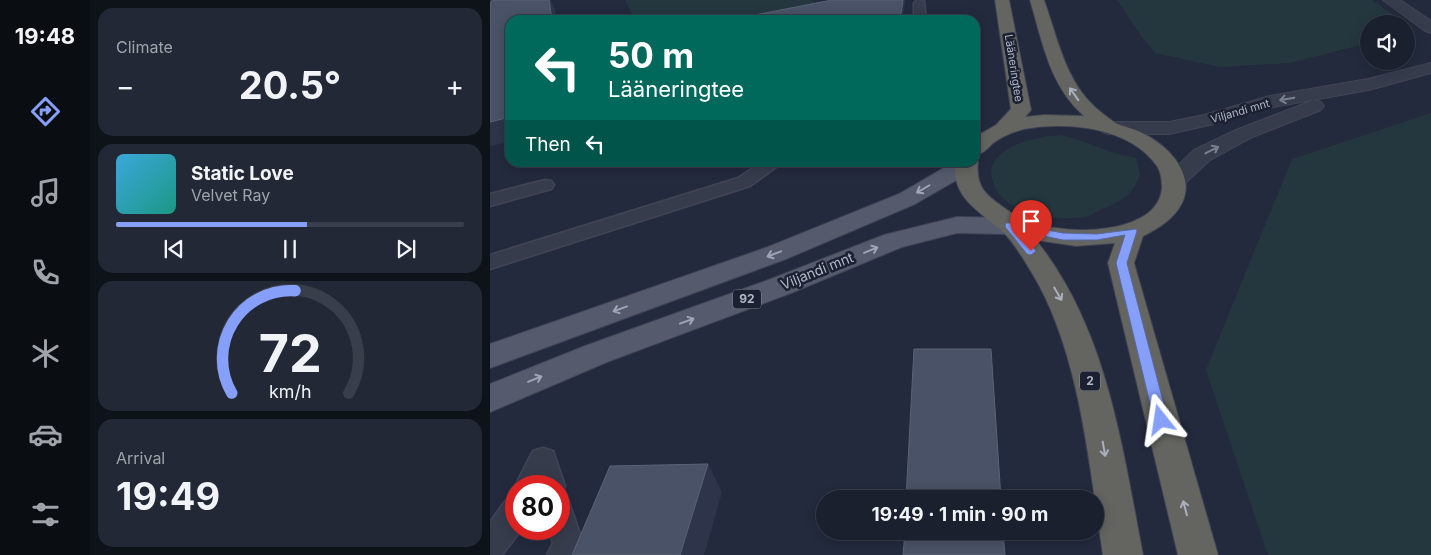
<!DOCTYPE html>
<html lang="en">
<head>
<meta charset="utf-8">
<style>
  :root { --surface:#1a202e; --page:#232836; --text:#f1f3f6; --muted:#9fa3aa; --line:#383e4a; --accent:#86a0fa }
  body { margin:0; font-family:Inter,sans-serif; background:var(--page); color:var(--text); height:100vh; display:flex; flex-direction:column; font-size:19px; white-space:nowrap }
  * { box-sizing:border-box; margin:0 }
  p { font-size:16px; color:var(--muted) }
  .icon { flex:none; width:28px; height:28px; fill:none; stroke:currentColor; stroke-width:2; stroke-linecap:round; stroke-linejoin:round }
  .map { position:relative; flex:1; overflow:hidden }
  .details { display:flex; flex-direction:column; gap:8px; padding:8px; background:#0e1219; width:400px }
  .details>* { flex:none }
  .hud { position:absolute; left:15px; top:15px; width:475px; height:152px; border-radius:15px; box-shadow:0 2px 12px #0003,0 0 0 1px var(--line); background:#00695c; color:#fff; overflow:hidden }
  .buttons { position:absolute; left:870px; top:15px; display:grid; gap:10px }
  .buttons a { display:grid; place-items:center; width:55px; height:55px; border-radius:50%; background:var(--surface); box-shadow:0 2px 12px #0003,0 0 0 1px var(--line); font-size:25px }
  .speed { position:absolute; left:15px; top:475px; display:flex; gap:10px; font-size:25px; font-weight:700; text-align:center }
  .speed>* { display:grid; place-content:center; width:65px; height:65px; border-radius:50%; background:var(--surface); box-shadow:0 2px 12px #0003,0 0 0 1px var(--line); line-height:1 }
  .speed .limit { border:8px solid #d22; background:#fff; color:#111 }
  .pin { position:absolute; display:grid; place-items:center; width:42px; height:42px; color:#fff; margin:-51px -21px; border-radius:50% 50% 50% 0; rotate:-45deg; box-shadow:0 0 5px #0007 }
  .pin .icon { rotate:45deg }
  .me { position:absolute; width:55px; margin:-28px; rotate:345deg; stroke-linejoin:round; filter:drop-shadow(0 0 4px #0008) }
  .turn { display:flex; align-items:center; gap:18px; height:105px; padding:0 20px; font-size:22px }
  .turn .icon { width:65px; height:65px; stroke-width:2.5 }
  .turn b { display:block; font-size:35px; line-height:42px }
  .then { display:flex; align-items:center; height:48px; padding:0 20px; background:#0003; gap:10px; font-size:19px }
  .big { font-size:38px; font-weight:700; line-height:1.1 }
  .details .card { flex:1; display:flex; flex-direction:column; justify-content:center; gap:8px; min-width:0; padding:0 18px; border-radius:15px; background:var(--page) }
  .details .dial { align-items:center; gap:0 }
  .dial svg { height:130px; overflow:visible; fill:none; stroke:var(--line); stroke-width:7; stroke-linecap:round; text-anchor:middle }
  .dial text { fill:var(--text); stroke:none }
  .song { display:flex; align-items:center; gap:15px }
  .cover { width:60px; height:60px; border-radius:8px; background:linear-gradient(135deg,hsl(200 70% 55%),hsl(170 70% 35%)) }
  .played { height:5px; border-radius:2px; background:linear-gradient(90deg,var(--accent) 55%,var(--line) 55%) }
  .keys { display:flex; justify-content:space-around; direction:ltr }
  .heat { display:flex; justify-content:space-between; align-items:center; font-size:28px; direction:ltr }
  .trip { position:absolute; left:326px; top:490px; width:288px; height:50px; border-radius:25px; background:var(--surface); box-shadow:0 2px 12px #0003,0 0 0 1px var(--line); font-weight:700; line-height:50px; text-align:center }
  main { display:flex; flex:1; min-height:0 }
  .dock { display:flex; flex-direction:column; width:90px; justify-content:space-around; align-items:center; background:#0a0d12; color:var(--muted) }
  .dock .icon { width:35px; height:35px }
  .dock .active { color:var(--accent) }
  .dock b { font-size:22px; color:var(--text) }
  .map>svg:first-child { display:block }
  .green { fill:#25373e }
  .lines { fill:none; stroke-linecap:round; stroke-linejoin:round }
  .service-casing { stroke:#404556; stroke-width:3 }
  .minor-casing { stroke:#404556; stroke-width:2 }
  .tertiary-casing { stroke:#404556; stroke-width:2 }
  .primary-casing { stroke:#404556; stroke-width:2 }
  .trunk-casing { stroke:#3f4455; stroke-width:2 }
  .service { fill:#373c4d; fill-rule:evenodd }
  .minor { fill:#373c4d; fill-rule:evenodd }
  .tertiary { fill:#373c4d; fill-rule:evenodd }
  .primary { fill:#555b6d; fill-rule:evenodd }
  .trunk { fill:#646460; fill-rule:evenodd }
  .shaded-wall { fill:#2e354a }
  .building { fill:#4a5267; stroke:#5a6276 }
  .oneway { stroke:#aaafbe }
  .oneway2 { stroke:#7b8091 }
  .oneway3 { stroke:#9fa5b6 }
  .route { fill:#86a0fa; stroke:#5768a2 }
  .labels { text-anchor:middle; stroke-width:5; stroke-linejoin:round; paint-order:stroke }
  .far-street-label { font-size:11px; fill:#b2b7c8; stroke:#1c2132 }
  .shield { fill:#1c2132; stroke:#858a9b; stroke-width:1 }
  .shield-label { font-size:12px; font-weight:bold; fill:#b2b7c8 }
  .street-label { font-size:14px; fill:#b2b7c8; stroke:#1c2132 }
</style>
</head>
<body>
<main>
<nav class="dock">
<b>19:48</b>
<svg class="icon active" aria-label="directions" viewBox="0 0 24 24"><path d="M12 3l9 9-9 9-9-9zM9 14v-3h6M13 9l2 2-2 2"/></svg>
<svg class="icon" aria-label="music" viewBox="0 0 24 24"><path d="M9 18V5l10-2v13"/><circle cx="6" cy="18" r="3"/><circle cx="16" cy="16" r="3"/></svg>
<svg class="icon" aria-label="phone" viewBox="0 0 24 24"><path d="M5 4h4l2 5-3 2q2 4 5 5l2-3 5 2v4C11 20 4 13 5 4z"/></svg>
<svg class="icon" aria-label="climate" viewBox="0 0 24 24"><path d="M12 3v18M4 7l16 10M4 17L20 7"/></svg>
<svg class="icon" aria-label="car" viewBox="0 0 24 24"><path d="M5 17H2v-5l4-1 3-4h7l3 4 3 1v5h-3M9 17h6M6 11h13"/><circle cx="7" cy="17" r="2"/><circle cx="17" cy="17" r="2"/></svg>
<svg class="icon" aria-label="filters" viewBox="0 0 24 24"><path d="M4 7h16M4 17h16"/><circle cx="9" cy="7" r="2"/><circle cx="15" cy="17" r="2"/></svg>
</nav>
<section class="details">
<div class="card"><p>Climate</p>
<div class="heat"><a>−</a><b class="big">20.5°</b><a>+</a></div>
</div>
<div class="card">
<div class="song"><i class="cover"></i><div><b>Static Love</b><p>Velvet Ray</p></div></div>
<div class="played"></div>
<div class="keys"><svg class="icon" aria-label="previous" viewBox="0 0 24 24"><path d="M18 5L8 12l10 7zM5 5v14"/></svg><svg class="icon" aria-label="pause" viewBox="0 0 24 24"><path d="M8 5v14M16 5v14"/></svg><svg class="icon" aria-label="next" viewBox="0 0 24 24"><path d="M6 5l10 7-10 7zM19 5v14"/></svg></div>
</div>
<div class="card dial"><svg viewBox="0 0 100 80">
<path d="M14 69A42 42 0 1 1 86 69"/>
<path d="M14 69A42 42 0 0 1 53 6" stroke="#86a0fa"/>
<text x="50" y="56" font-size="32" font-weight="700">72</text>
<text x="50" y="72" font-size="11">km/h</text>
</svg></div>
<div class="card"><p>Arrival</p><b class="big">19:49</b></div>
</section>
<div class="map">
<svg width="941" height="555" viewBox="0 0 941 555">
  <rect width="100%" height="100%" fill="#232a3d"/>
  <g class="green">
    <polygon points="135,0 321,0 336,11 291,20 145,20"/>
    <polygon points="627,0 882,0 916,24 879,24 879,43 800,63 730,67 665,53 651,36"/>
    <polygon points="941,113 941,555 778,555 716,370 802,159"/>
    <path d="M570,135C597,141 619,154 646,158L650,175C641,197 633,200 612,209C607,211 603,214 599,216C572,222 518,216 505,187C487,148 544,137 570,135Z"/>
  </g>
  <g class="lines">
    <defs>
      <g id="service">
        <polygon points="428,0 434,1 436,20 424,20 424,3"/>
        <polygon points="272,162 293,162 260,186 0,269 0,255 248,178"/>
        <polygon points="55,180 61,181 64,185 61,189 0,206 0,194"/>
        <polygon points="53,448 63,451 75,486 71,495 69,496 69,486 26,486 26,490 25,486 43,451"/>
        <polygon points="26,496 26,529 32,529 12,555 0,555 0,522 16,500"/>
        <polygon points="69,498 79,502 93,543 89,555 57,555 63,543 59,529 69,529"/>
      </g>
      <polygon id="minor" points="893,0 910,0 941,21 941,33 935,31"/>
      <g id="tertiary">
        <polygon points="941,63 941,73 879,90 783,107 724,124 679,134 619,134 612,132 609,128 612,124 619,122 679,122 714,115 780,96 878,79"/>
        <polygon points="824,100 831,102 834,106 831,110 760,138 720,160 692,186 684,188 676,186 672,181 704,150 746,130"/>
      </g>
      <g id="primary">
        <polygon points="464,162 485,162 487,165 484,170 425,204 296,259 0,368 0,344 278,247 409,194"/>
        <polygon points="467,217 520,218 529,220 533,226 529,232 520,234 467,233 412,247 301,293 117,362 0,412 0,384 95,346 281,279 394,235"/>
      </g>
      <path id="trunk" d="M505,0H519L541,110L535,117L554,115L594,116C559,85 553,43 540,0H554C565,31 573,68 593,94C600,104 614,115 624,122C632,127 644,128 652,133C675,144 703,170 694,198C688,216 670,228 653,236L644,263L728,555H688L618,263L625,243L586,246L546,240C617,329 632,446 653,555H613C599,465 590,352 542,273C534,260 525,244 514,233C492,212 460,199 466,162H485V158L488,162C485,190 499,197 520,212C523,214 526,218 529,219C541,226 578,230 592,230C620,230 669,223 672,188C672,181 671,172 667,166C640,127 577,121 534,129C523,132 513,136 503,143C497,149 494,153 485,155V137L506,125L521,109Z"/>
    </defs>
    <use href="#service" class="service-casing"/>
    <use href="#minor" class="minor-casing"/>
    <use href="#tertiary" class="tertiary-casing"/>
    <use href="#primary" class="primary-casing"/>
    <use href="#trunk" class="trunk-casing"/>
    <use href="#service" class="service"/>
    <use href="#minor" class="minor"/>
    <use href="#tertiary" class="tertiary"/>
    <use href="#primary" class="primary"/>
    <use href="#trunk" class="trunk"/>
  </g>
  <g class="shaded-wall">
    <polygon points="59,0 61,0 65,10 67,20 62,20"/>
    <polygon points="413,0 415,0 415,2 413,20 410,20"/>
    <polygon points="20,117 20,142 0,146 0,122"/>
    <polygon points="218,464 232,492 214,555 190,555"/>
  </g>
  <g class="building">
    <polygon points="8,0 59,0 62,20 20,20 20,117 0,122 0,9 1,1"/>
    <polygon points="342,0 413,0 410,20 239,20"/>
    <polygon points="424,349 501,349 511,499 416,499"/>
    <polygon points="218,464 190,555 82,555 120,466"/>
    <polygon points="415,531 513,531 515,555 413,555"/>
  </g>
  <defs><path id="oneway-shaft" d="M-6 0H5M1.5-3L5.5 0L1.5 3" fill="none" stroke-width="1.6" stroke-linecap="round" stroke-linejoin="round" transform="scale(1.25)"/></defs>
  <g class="oneway">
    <use href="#oneway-shaft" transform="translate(584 94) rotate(-125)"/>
    <use href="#oneway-shaft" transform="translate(568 294) rotate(60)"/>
    <use href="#oneway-shaft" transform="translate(614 449) rotate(80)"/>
    <use href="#oneway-shaft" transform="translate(695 508) rotate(-105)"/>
  </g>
  <g class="oneway2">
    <use href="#oneway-shaft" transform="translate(797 99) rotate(170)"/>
    <use href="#oneway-shaft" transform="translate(722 150) rotate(-27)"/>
  </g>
  <g class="oneway3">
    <use href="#oneway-shaft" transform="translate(433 189) rotate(150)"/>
    <use href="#oneway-shaft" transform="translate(381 250) rotate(-22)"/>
    <use href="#oneway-shaft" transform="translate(284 254) rotate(159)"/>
    <use href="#oneway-shaft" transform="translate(130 309) rotate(160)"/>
    <use href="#oneway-shaft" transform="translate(197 321) rotate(-20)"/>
    <use href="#oneway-shaft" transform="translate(45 379) rotate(-22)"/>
  </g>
  <polygon class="route" points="516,223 520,223 573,233 607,234 646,229 647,231 637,263 678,420 676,425 671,426 666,425 664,420 626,263 635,235 607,240 573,240 530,231 546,251 541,255 537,254 516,228 515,226"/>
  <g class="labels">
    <g class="far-street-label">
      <text transform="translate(524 68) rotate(81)" y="4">Lääneringtee</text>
      <text transform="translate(750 111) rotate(-16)" y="4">Viljandi mnt</text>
    </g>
    <g class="shield">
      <rect x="243" y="289.5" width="28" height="19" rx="4"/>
      <rect x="590" y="371.5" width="20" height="19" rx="4"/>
    </g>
    <g class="shield-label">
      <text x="257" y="303">92</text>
      <text x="600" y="385">2</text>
    </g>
    <g class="street-label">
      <text transform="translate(327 271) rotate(-22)" y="5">Viljandi mnt</text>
    </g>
  </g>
</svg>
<div class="buttons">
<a><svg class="icon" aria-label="sound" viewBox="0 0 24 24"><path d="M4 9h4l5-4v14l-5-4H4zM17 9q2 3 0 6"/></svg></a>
</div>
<div class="speed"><div class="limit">80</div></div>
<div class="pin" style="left:541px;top:251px;background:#d93025"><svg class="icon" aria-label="arrive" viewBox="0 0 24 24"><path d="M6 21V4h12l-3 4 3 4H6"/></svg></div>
<svg class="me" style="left:671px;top:420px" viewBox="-20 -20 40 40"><path d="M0-17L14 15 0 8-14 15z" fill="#86a0fa" stroke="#fff" stroke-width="4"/></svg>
<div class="trip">19:49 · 1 min · 90 m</div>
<div class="hud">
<div class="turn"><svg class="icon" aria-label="left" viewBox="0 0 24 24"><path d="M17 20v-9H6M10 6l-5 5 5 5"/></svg><div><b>50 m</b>Lääneringtee</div></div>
<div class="then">Then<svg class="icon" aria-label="left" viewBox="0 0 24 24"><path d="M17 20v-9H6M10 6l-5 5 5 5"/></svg></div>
</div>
</div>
</main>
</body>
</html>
